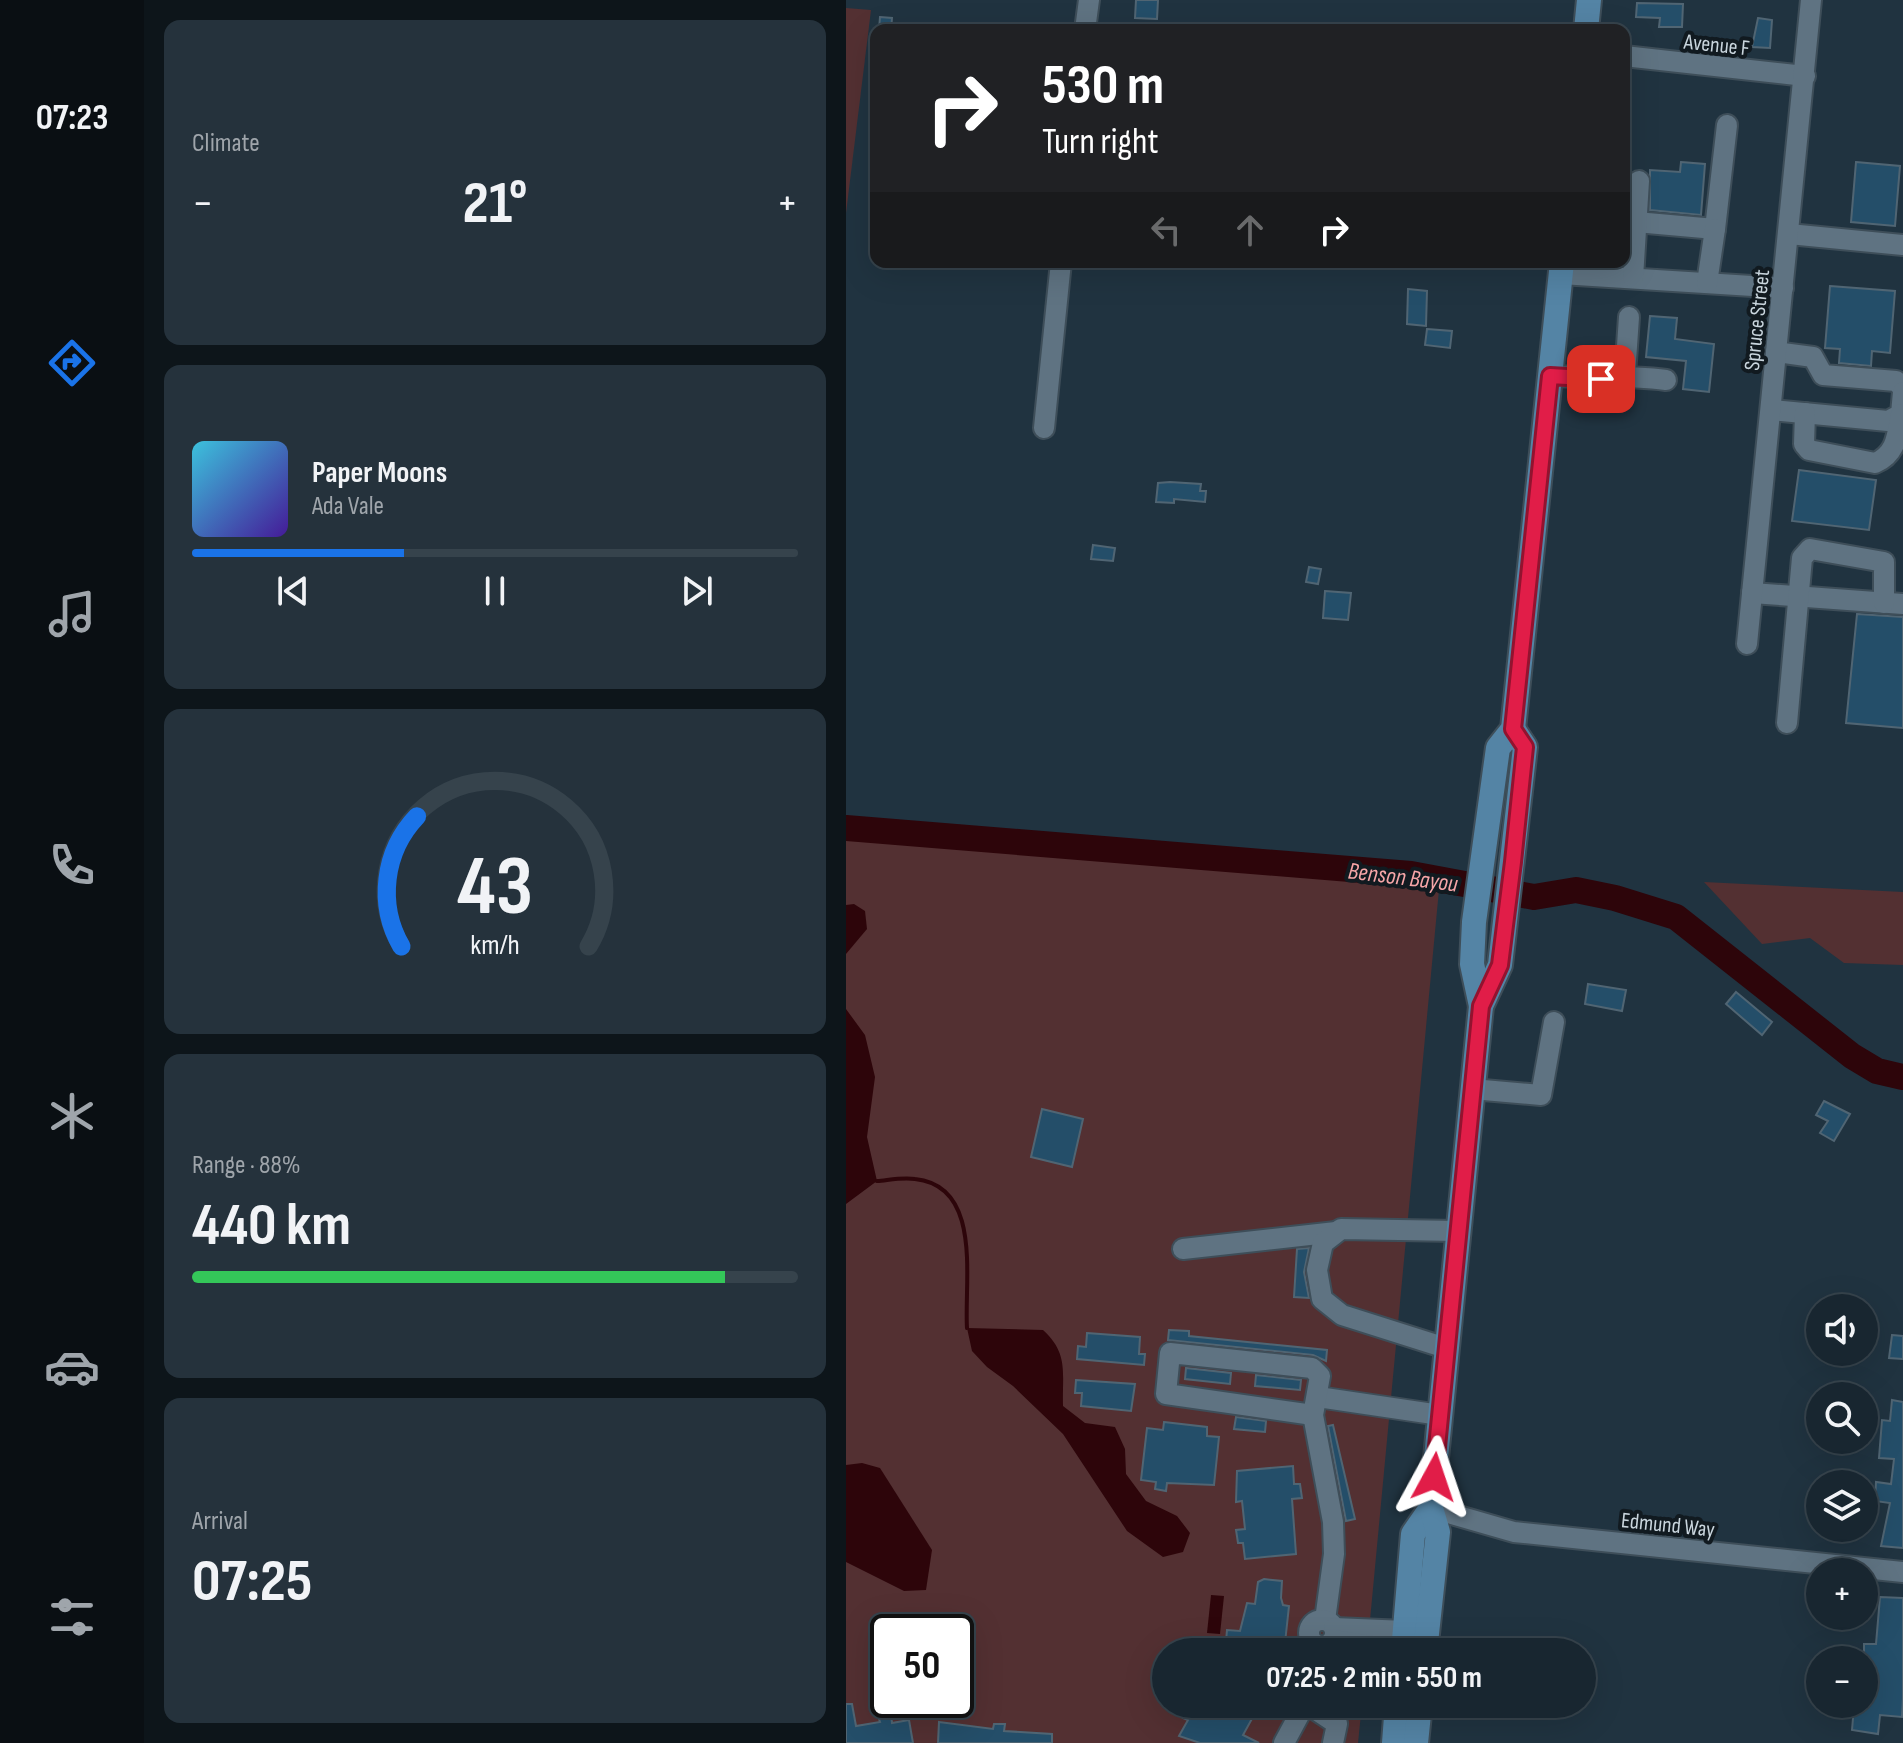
<!DOCTYPE html>
<html lang="en">
<head>
<meta charset="utf-8">
<style>
  :root { --surface:#182630; --page:#25323c; --text:#f1f3f6; --muted:#9fa5ab; --line:#36434c; --accent:#1a73e8 }
  body { margin:0; font-family:"Sofia Sans Condensed",sans-serif; background:var(--page); color:var(--text); height:100vh; display:flex; flex-direction:column; font-size:30px; white-space:nowrap }
  * { box-sizing:border-box; margin:0 }
  p { font-size:26px; color:var(--muted) }
  .icon { flex:none; width:44px; height:44px; fill:none; stroke:currentColor; stroke-width:2; stroke-linecap:round; stroke-linejoin:round }
  .map { position:relative; flex:1; overflow:hidden }
  .drawer { display:flex; flex-direction:column; gap:20px; padding:20px; background:#0d151a; width:702px }
  .drawer>* { flex:none }
  .hud { position:absolute; left:24px; top:24px; width:760px; height:244px; border-radius:16px; box-shadow:0 8px 32px #0002,0 0 0 2px var(--line); background:#202124; color:#fff; overflow:hidden }
  .buttons { position:absolute; left:960px; top:1294px; display:grid; gap:16px }
  .buttons a { display:grid; place-items:center; width:72px; height:72px; border-radius:50%; background:var(--surface); box-shadow:0 8px 32px #0002,0 0 0 2px var(--line); font-size:40px }
  .speed { position:absolute; left:24px; top:1614px; display:flex; gap:16px; font-size:40px; font-weight:700; text-align:center }
  .speed>* { display:grid; place-content:center; width:104px; height:104px; border-radius:50%; background:var(--surface); box-shadow:0 8px 32px #0002,0 0 0 2px var(--line); line-height:1 }
  .speed .limit { border:4px solid #111; border-radius:12px; background:#fff; color:#111 }
  .pin { position:absolute; display:grid; place-items:center; width:68px; height:68px; color:#fff; margin:-34px; border-radius:16px; box-shadow:0 4px 12px #0006 }
  .me { position:absolute; width:88px; margin:-44px; rotate:5deg; stroke-linejoin:round; filter:drop-shadow(0 0 6px #0008) }
  .turn { display:flex; align-items:center; gap:28px; height:168px; padding:0 40px; font-size:36px }
  .turn .icon { width:104px; height:104px; stroke-width:2.5 }
  .turn b { display:block; font-size:56px; line-height:68px }
  .lanes { display:flex; align-items:center; height:76px; padding:0 40px; background:#0003; justify-content:center; gap:40px; direction:ltr }
  .lanes .off { opacity:.35 }
  .big { font-size:60px; font-weight:700; line-height:1.1 }
  .drawer .tile { flex:1; display:flex; flex-direction:column; justify-content:center; gap:12px; min-width:0; padding:0 28px; border-radius:16px; background:var(--page) }
  .drawer .dial { align-items:center; gap:0 }
  .dial svg { height:208px; overflow:visible; fill:none; stroke:var(--line); stroke-width:7; stroke-linecap:round; text-anchor:middle }
  .dial text { fill:var(--text); stroke:none }
  .song { display:flex; align-items:center; gap:24px }
  .cover { width:96px; height:96px; border-radius:12px; background:linear-gradient(135deg,hsl(190 70% 55%),hsl(260 70% 35%)) }
  .played { height:8px; border-radius:4px; background:linear-gradient(90deg,var(--accent) 35%,var(--line) 35%) }
  .keys { display:flex; justify-content:space-around; direction:ltr }
  .heat { display:flex; justify-content:space-between; align-items:center; font-size:44px; direction:ltr }
  .charge { height:12px; border-radius:6px; background:linear-gradient(90deg,#34c759 88%,var(--line) 0) }
  .trip { position:absolute; left:306px; top:1638px; width:444px; height:80px; border-radius:40px; background:var(--surface); box-shadow:0 8px 32px #0002,0 0 0 2px var(--line); font-weight:700; line-height:80px; text-align:center }
  main { display:flex; flex:1; min-height:0 }
  .tab-bar { display:flex; flex-direction:column; width:144px; justify-content:space-around; align-items:center; background:#0a0f13; color:var(--muted) }
  .tab-bar .icon { width:56px; height:56px }
  .tab-bar .on { color:var(--accent) }
  .tab-bar b { font-size:36px; color:var(--text) }
  .map>svg:first-child { display:block }
  .green { fill:#533032; fill-rule:evenodd }
  .water { fill:#2d050a }
  .lines { fill:none; stroke-linecap:round; stroke-linejoin:round }
  .stream { stroke:#2d050a; stroke-width:4 }
  .river { stroke:#2d050a; stroke-width:26 }
  .building { fill:#244e69; stroke:#506573; stroke-width:2 }
  .minor-casing { stroke:#3e4e59; stroke-width:24 }
  .major-casing { stroke:#3e4e59; stroke-width:28 }
  .minor { stroke:#5f7382; stroke-width:20 }
  .major { stroke:#5484a5; stroke-width:24 }
  .route-casing { stroke:#92132f; stroke-width:20 }
  .route { stroke:#e11d48; stroke-width:14 }
  .labels { text-anchor:middle; stroke-width:8; stroke-linejoin:round; paint-order:stroke }
  .street-label { font-size:22px; fill:#c9d5dd; stroke:#111a20 }
  .water-label { font-size:24px; font-style:italic; fill:#f7a6a8; stroke:#111a20 }
</style>
</head>
<body>
<main>
<nav class="tab-bar">
<b>07:23</b>
<svg class="icon on" aria-label="directions" viewBox="0 0 24 24"><path d="M12 3l9 9-9 9-9-9zM9 14v-3h6M13 9l2 2-2 2"/></svg>
<svg class="icon" aria-label="music" viewBox="0 0 24 24"><path d="M9 18V5l10-2v13"/><circle cx="6" cy="18" r="3"/><circle cx="16" cy="16" r="3"/></svg>
<svg class="icon" aria-label="phone" viewBox="0 0 24 24"><path d="M5 4h4l2 5-3 2q2 4 5 5l2-3 5 2v4C11 20 4 13 5 4z"/></svg>
<svg class="icon" aria-label="climate" viewBox="0 0 24 24"><path d="M12 3v18M4 7l16 10M4 17L20 7"/></svg>
<svg class="icon" aria-label="car" viewBox="0 0 24 24"><path d="M5 17H2v-5l4-1 3-4h7l3 4 3 1v5h-3M9 17h6M6 11h13"/><circle cx="7" cy="17" r="2"/><circle cx="17" cy="17" r="2"/></svg>
<svg class="icon" aria-label="filters" viewBox="0 0 24 24"><path d="M4 7h16M4 17h16"/><circle cx="9" cy="7" r="2"/><circle cx="15" cy="17" r="2"/></svg>
</nav>
<section class="drawer">
<div class="tile"><p>Climate</p>
<div class="heat"><a>−</a><b class="big">21°</b><a>+</a></div>
</div>
<div class="tile">
<div class="song"><i class="cover"></i><div><b>Paper Moons</b><p>Ada Vale</p></div></div>
<div class="played"></div>
<div class="keys"><svg class="icon" aria-label="previous" viewBox="0 0 24 24"><path d="M18 5L8 12l10 7zM5 5v14"/></svg><svg class="icon" aria-label="pause" viewBox="0 0 24 24"><path d="M8 5v14M16 5v14"/></svg><svg class="icon" aria-label="next" viewBox="0 0 24 24"><path d="M6 5l10 7-10 7zM19 5v14"/></svg></div>
</div>
<div class="tile dial"><svg viewBox="0 0 100 80">
<path d="M14 69A42 42 0 1 1 86 69"/>
<path d="M14 69A42 42 0 0 1 20 19" stroke="#1a73e8"/>
<text x="50" y="56" font-size="32" font-weight="700">43</text>
<text x="50" y="72" font-size="11">km/h</text>
</svg></div>
<div class="tile"><p>Range · 88%</p><b class="big">440 km</b><div class="charge"></div></div>
<div class="tile"><p>Arrival</p><b class="big">07:25</b></div>
</section>
<div class="map">
<svg width="1057" height="1743" viewBox="0 0 1057 1743">
  <rect width="100%" height="100%" fill="#203340"/>
  <g class="green">
    <polygon points="0,8 25,10 0,213"/>
    <path d="M0,831L594,879L521,1652H320V1704H516L512,1743H0ZM42,1632H110V1700H42Z"/>
    <polygon points="858,882 1057,892 1057,965 998,963 964,938 916,944"/>
  </g>
  <g class="water">
    <polygon points="8,904 19,911 21,929 0,954 0,905"/>
    <polygon points="0,1009 19,1035 29,1077 21,1137 31,1181 0,1204"/>
    <path d="M121,1328L197,1330C223,1354 216,1372 217,1406L239,1423L269,1427L279,1449L280,1474L300,1501L331,1516L344,1533L337,1552L317,1557L281,1531L217,1434L167,1386L141,1367L126,1351Z"/>
    <polygon points="16,1463 34,1468 86,1550 80,1590 58,1591 0,1562 0,1465"/>
    <polygon points="365,1595 378,1596 374,1634 361,1633"/>
  </g>
  <g class="lines">
    <path class="stream" d="M31,1181C43,1180 57,1177 69,1179C137,1186 118,1281 121,1328"/>
    <polyline class="river" points="0,828 565,874 688,897 730,890 769,898 830,917 1006,1056 1031,1071 1057,1077"/>
  </g>
  <g class="building">
    <polygon points="290,0 312,0 311,19 289,18"/>
    <polygon points="791,3 837,4 836,27 813,27 814,18 790,17"/>
    <polygon points="34,17 46,18 45,30 33,30"/>
    <polygon points="912,18 926,20 924,48 906,47"/>
    <polygon points="835,162 859,164 855,215 804,210 804,170 834,172"/>
    <polygon points="1010,162 1054,166 1049,226 1005,222"/>
    <polygon points="984,286 1049,291 1044,353 1026,351 1025,366 993,363 994,349 979,348"/>
    <polygon points="562,289 581,291 580,326 561,324"/>
    <polygon points="804,316 831,318 829,339 868,344 863,392 837,389 840,361 800,357"/>
    <polygon points="581,329 606,331 604,348 579,345"/>
    <polygon points="953,470 1030,480 1023,530 946,521"/>
    <polygon points="324,482 355,484 354,491 360,491 359,502 328,499 328,503 310,502 312,483"/>
    <polygon points="247,545 269,548 267,561 245,559"/>
    <polygon points="463,567 475,569 472,584 460,582"/>
    <polygon points="479,591 505,593 502,620 477,618"/>
    <polygon points="1011,614 1057,617 1057,728 1000,723"/>
    <polygon points="742,984 780,990 776,1011 739,1004"/>
    <polygon points="890,992 926,1022 916,1035 880,1004"/>
    <polygon points="978,1101 1004,1114 988,1141 974,1133 982,1121 970,1115"/>
    <polygon points="196,1109 237,1119 226,1167 185,1157"/>
    <polygon points="463,1248 458,1272 463,1298 448,1297 451,1249"/>
    <polygon points="323,1330 343,1331 343,1336 481,1350 480,1361 467,1355 322,1340"/>
    <polygon points="241,1333 294,1337 293,1354 299,1354 298,1365 231,1359 232,1346 240,1347"/>
    <polygon points="1046,1335 1057,1336 1057,1359 1043,1358"/>
    <polygon points="340,1368 385,1373 384,1384 339,1379"/>
    <polygon points="410,1375 455,1380 454,1390 409,1386"/>
    <polygon points="230,1380 289,1384 285,1411 235,1406 236,1393 229,1393"/>
    <polygon points="1046,1400 1057,1402 1057,1548 1035,1546 1044,1503 1029,1501 1030,1482 1045,1484 1048,1459 1033,1458 1036,1420 1044,1421"/>
    <polygon points="390,1417 420,1421 419,1432 388,1429"/>
    <polygon points="318,1422 361,1427 361,1436 373,1437 368,1485 321,1483 320,1491 309,1489 310,1482 295,1480 301,1428 317,1430"/>
    <polygon points="487,1425 509,1519 500,1521 482,1426"/>
    <polygon points="447,1466 448,1484 454,1484 456,1498 446,1499 450,1554 399,1559 397,1543 392,1543 390,1530 399,1529 396,1501 390,1502 391,1471"/>
    <polygon points="418,1579 436,1581 435,1598 437,1605 443,1606 438,1652 379,1652 381,1630 394,1631 401,1603 409,1604 412,1582"/>
    <polygon points="1034,1597 1057,1598 1057,1698 1056,1717 1034,1715 1032,1734 1006,1730 1008,1707 1018,1707 1021,1676 1018,1675 1018,1644 1030,1644"/>
    <polygon points="0,1704 6,1704 10,1726 34,1722 32,1716 45,1714 46,1723 63,1720 67,1743 0,1743"/>
    <polygon points="353,1704 420,1704 413,1717 408,1715 397,1735 413,1743 354,1743 333,1736 342,1720 337,1718 344,1705 351,1709"/>
    <polygon points="93,1722 147,1729 148,1724 159,1724 158,1731 206,1734 206,1743 92,1743"/>
  </g>
  <g class="lines">
    <defs>
      <g id="minor">
        <polyline points="239,30 243,0"/>
        <polyline points="778,56 959,76"/>
        <polyline points="790,222 869,229 881,125"/>
        <polyline points="943,234 1057,245"/>
        <polyline points="715,274 937,288"/>
        <polyline points="787,278 793,181"/>
        <polyline points="861,283 869,229"/>
        <polyline points="930,352 967,357 977,375 1050,381 1057,388"/>
        <polyline points="779,375 783,317"/>
        <path d="M704,376C743,378 781,375 820,380"/>
        <polyline points="925,410 1042,421 1055,414 1057,392"/>
        <path d="M959,413L958,444L963,450L1029,463C1051,454 1051,434 1055,414"/>
        <polyline points="198,428 215,262"/>
        <polyline points="906,593 1057,604"/>
        <polyline points="901,644 965,0"/>
        <polyline points="941,723 956,558 964,549 1038,562 1038,603"/>
        <polyline points="626,1089 695,1095 708,1022"/>
        <polyline points="337,1249 490,1232"/>
        <polyline points="600,1348 496,1315 476,1299 471,1270 477,1243 495,1229 611,1231"/>
        <polyline points="472,1397 594,1415"/>
        <polyline points="467,1415 320,1394 324,1353 466,1368 474,1376 467,1415 487,1522 488,1554 479,1620"/>
        <polyline points="585,1508 668,1532 1057,1572"/>
        <circle cx="476" cy="1633" r="13"/>
        <polyline points="488,1628 560,1631"/>
        <polyline points="487,1640 538,1648 542,1652"/>
        <polyline points="461,1704 491,1724 487,1743"/>
        <polyline points="438,1743 459,1704"/>
      </g>
      <g id="major">
        <polyline points="740,30 743,0"/>
        <polyline points="635,1006 626,964 628,922 652,748 667,729 716,262"/>
        <polyline points="557,1652 567,1534 585,1508"/>
        <polyline points="579,1652 592,1532 585,1508 635,1006 654,965 679,747 667,729"/>
        <polyline points="548,1743 551,1704"/>
        <polyline points="570,1743 574,1704"/>
      </g>
    </defs>
    <use href="#minor" class="minor-casing"/>
    <use href="#major" class="major-casing"/>
    <use href="#minor" class="minor"/>
    <use href="#major" class="major"/>
  </g>
  <g class="lines">
    <defs>
      <polyline id="route" points="588,1477 635,1006 654,965 667,862 679,747 667,729 704,376 755,379"/>
    </defs>
    <use href="#route" class="route-casing"/>
    <use href="#route" class="route"/>
  </g>
  <g class="labels">
    <g class="street-label">
      <text transform="translate(871 44) rotate(6)" y="8">Avenue F</text>
      <text transform="translate(910 320) rotate(-84)" y="8">Spruce Street</text>
      <text transform="translate(822 1524) rotate(6)" y="8">Edmund Way</text>
    </g>
    <g class="water-label">
      <text transform="translate(557 877) rotate(7)" y="8">Benson Bayou</text>
    </g>
  </g>
</svg>
<div class="buttons">
<a><svg class="icon" aria-label="sound" viewBox="0 0 24 24"><path d="M4 9h4l5-4v14l-5-4H4zM17 9q2 3 0 6"/></svg></a>
<a><svg class="icon" aria-label="search" viewBox="0 0 24 24"><circle cx="10" cy="10" r="6"/><path d="M15 15l6 6"/></svg></a>
<a><svg class="icon" aria-label="layers" viewBox="0 0 24 24"><path d="M12 4l9 5-9 5-9-5zM3 14l9 5 9-5"/></svg></a>
<a>+</a>
<a>−</a>
</div>
<div class="speed"><div class="limit">50</div></div>
<div class="pin" style="left:755px;top:379px;background:#d93025"><svg class="icon" aria-label="arrive" viewBox="0 0 24 24"><path d="M6 21V4h12l-3 4 3 4H6"/></svg></div>
<svg class="me" style="left:588px;top:1477px" viewBox="-20 -20 40 40"><path d="M0-17L14 15 0 8-14 15z" fill="#e11d48" stroke="#fff" stroke-width="4"/></svg>
<div class="trip">07:25 · 2 min · 550 m</div>
<div class="hud">
<div class="turn"><svg class="icon" aria-label="right" viewBox="0 0 24 24"><path d="M7 20v-9h11M14 6l5 5-5 5"/></svg><div><b>530 m</b>Turn right</div></div>
<div class="lanes"><svg class="icon off" aria-label="left" viewBox="0 0 24 24"><path d="M17 20v-9H6M10 6l-5 5 5 5"/></svg><svg class="icon off" aria-label="ahead" viewBox="0 0 24 24"><path d="M12 20V5M6 11l6-6 6 6"/></svg><svg class="icon" aria-label="right" viewBox="0 0 24 24"><path d="M7 20v-9h11M14 6l5 5-5 5"/></svg></div>
</div>
</div>
</main>
</body>
</html>
